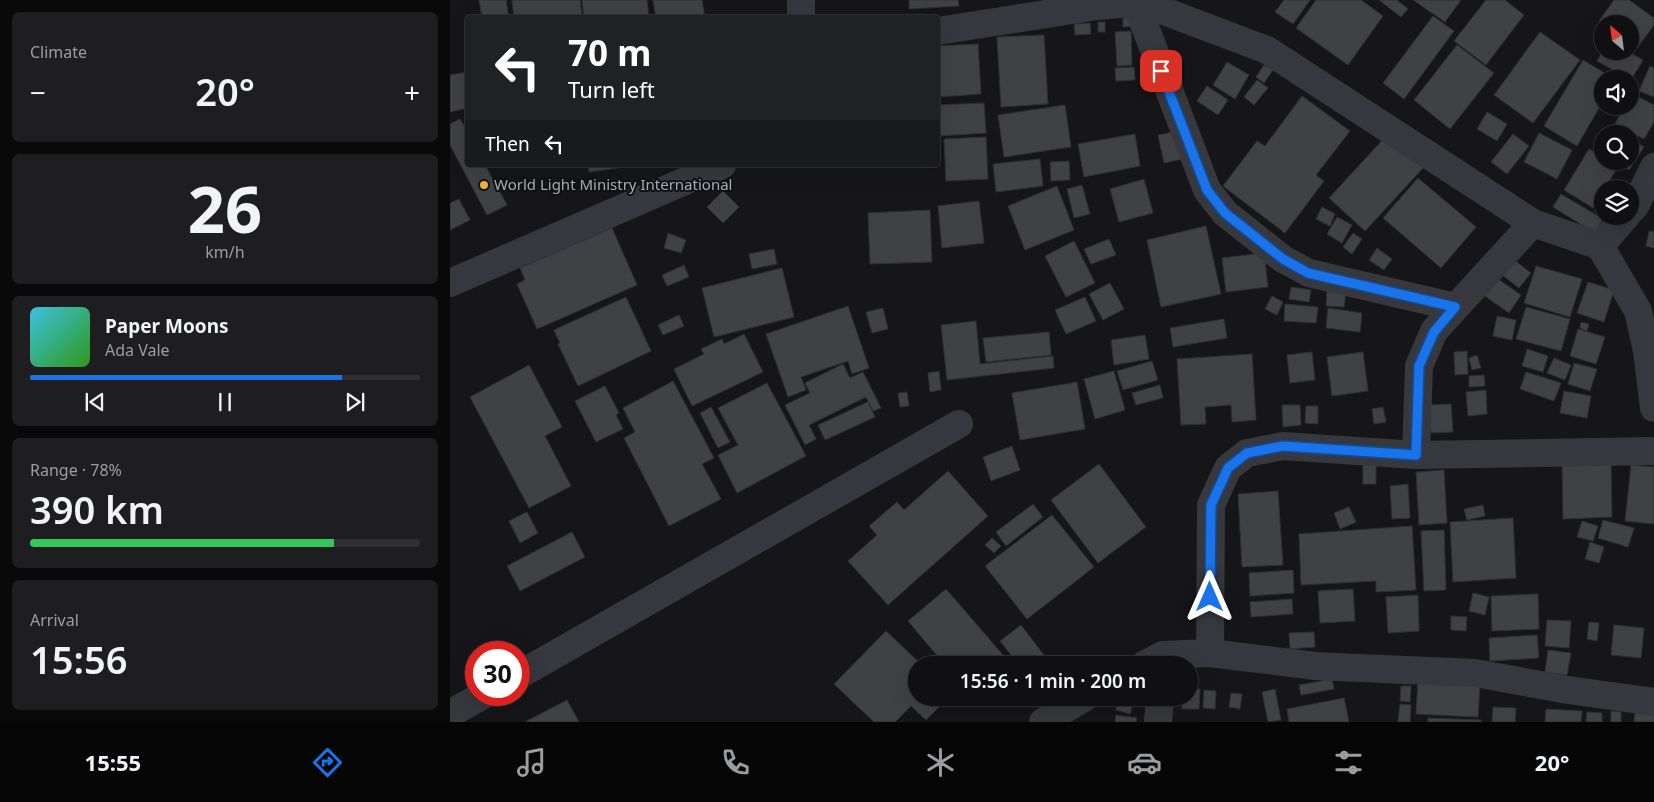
<!DOCTYPE html>
<html lang="en">
<head>
<meta charset="utf-8">
<style>
  :root { --surface:#101012; --page:#1e1e20; --text:#f1f3f6; --muted:#9c9d9f; --line:#303032; --accent:#1a73e8 }
  body { margin:0; font-family:"Noto Sans",sans-serif; background:var(--page); color:var(--text); height:100vh; display:flex; flex-direction:column; font-size:19px; white-space:nowrap }
  * { box-sizing:border-box; margin:0 }
  p { font-size:16px; color:var(--muted) }
  .icon { flex:none; width:28px; height:28px; fill:none; stroke:currentColor; stroke-width:2; stroke-linecap:round; stroke-linejoin:round }
  .map { position:relative; flex:1; overflow:hidden }
  .sheet { display:flex; flex-direction:column; gap:12px; padding:12px; background:#09090a; width:450px }
  .sheet>* { flex:none }
  .guide { position:absolute; left:15px; top:15px; width:475px; height:152px; border-radius:5px; box-shadow:0 5px 20px #0002,0 0 0 1px var(--line); background:#202124; color:#fff; overflow:hidden }
  .needle { width:32px; rotate:332deg }
  .controls { position:absolute; left:1144px; top:15px; display:grid; gap:10px }
  .controls a { display:grid; place-items:center; width:45px; height:45px; border-radius:50%; background:var(--surface); box-shadow:0 5px 20px #0002,0 0 0 1px var(--line); font-size:25px }
  .speed { position:absolute; left:15px; top:641px; display:flex; gap:10px; font-size:25px; font-weight:700; text-align:center }
  .speed>* { display:grid; place-content:center; width:65px; height:65px; border-radius:50%; background:var(--surface); box-shadow:0 5px 20px #0002,0 0 0 1px var(--line); line-height:1 }
  .speed .limit { border:8px solid #d22; background:#fff; color:#111 }
  .pin { position:absolute; display:grid; place-items:center; width:42px; height:42px; color:#fff; margin:-21px; border-radius:10px; box-shadow:0 2px 8px #0006 }
  .me { position:absolute; width:55px; margin:-28px; rotate:0deg; stroke-linejoin:round; filter:drop-shadow(0 0 4px #0008) }
  .turn { display:flex; align-items:center; gap:18px; height:105px; padding:0 20px; font-size:22px }
  .turn .icon { width:65px; height:65px; stroke-width:2.5 }
  .turn b { display:block; font-size:35px; line-height:42px }
  .then { display:flex; align-items:center; height:48px; padding:0 20px; background:#0003; gap:10px; font-size:19px }
  .big { font-size:38px; font-weight:600; line-height:1.1 }
  .sheet .widget { flex:1; display:flex; flex-direction:column; justify-content:center; gap:8px; min-width:0; padding:0 18px; border-radius:8px; background:var(--page) }
  .sheet .dial { align-items:center; gap:0 }
  .dial b { font-size:65px; line-height:1 }
  .song { display:flex; align-items:center; gap:15px }
  .cover { width:60px; height:60px; border-radius:8px; background:linear-gradient(135deg,hsl(190 70% 55%),hsl(110 70% 35%)) }
  .played { height:5px; border-radius:2px; background:linear-gradient(90deg,var(--accent) 80%,var(--line) 80%) }
  .keys { display:flex; justify-content:space-around; direction:ltr }
  .heat { display:flex; justify-content:space-between; align-items:center; font-size:28px; direction:ltr }
  .charge { height:8px; border-radius:4px; background:linear-gradient(90deg,#34c759 78%,var(--line) 0) }
  .trip { position:absolute; left:458px; top:656px; width:290px; height:50px; border-radius:25px; background:var(--surface); box-shadow:0 5px 20px #0002,0 0 0 1px var(--line); font-weight:600; line-height:50px; text-align:center }
  .menu { display:flex; height:80px; justify-content:space-around; align-items:center; background:#060607; color:var(--muted) }
  .menu .icon { width:35px; height:35px }
  .menu .current { color:var(--accent) }
  .menu b { font-size:22px; color:var(--text) }
  main { display:flex; flex:1; min-height:0 }
  .map>svg:first-child { display:block }
  .building { fill:#404145; stroke:#303034 }
  .lines { fill:none; stroke-linecap:round; stroke-linejoin:round }
  .minor { stroke:#37383d; stroke-width:28 }
  .route-casing { stroke:#114b97; stroke-width:12 }
  .route { stroke:#1a73e8; stroke-width:9 }
  .poi-dot { fill:#f2b134; stroke:#111113; stroke-width:2 }
  .labels { text-anchor:middle; stroke-width:4; stroke-linejoin:round; paint-order:stroke }
  .poi-label { font-size:15px; fill:#a8adb8; stroke:#111113; text-anchor:start }
</style>
</head>
<body>
<main>
<section class="sheet">
<div class="widget"><p>Climate</p>
<div class="heat"><a>−</a><b class="big">20°</b><a>+</a></div>
</div>
<div class="widget dial"><b>26</b><p>km/h</p></div>
<div class="widget">
<div class="song"><i class="cover"></i><div><b>Paper Moons</b><p>Ada Vale</p></div></div>
<div class="played"></div>
<div class="keys"><svg class="icon" aria-label="previous" viewBox="0 0 24 24"><path d="M18 5L8 12l10 7zM5 5v14"/></svg><svg class="icon" aria-label="pause" viewBox="0 0 24 24"><path d="M8 5v14M16 5v14"/></svg><svg class="icon" aria-label="next" viewBox="0 0 24 24"><path d="M6 5l10 7-10 7zM19 5v14"/></svg></div>
</div>
<div class="widget"><p>Range · 78%</p><b class="big">390 km</b><div class="charge"></div></div>
<div class="widget"><p>Arrival</p><b class="big">15:56</b></div>
</section>
<div class="map">
<svg width="1204" height="722" viewBox="0 0 1204 722">
  <rect width="100%" height="100%" fill="#161618"/>
  <g class="building">
    <polygon points="29,0 56,0 59,18 32,18"/>
    <polygon points="62,0 130,0 132,16 119,18 64,18"/>
    <polygon points="132,0 197,0 199,18 134,18"/>
    <polygon points="203,0 252,0 255,18 206,18"/>
    <polygon points="459,0 508,0 509,6 459,9"/>
    <polygon points="834,0 860,0 843,24 825,12"/>
    <polygon points="866,0 911,0 933,16 898,65 846,28"/>
    <polygon points="929,0 947,0 958,9 951,17"/>
    <polygon points="963,0 1011,0 995,22"/>
    <polygon points="1036,0 1055,0 1074,15 1036,65 1004,41"/>
    <polygon points="1164,0 1179,0 1204,18 1204,25 1187,48 1180,43 1180,24 1153,24 1149,21"/>
    <polygon points="983,16 1004,31 954,99 933,83"/>
    <polygon points="683,17 683,26 673,27 673,18"/>
    <rect x="648" y="22" width="7" height="10"/>
    <polygon points="640,23 641,34 625,35 624,24"/>
    <polygon points="681,31 682,65 667,66 665,32"/>
    <polygon points="1090,32 1130,60 1083,123 1044,95"/>
    <polygon points="594,35 598,104 551,107 547,37"/>
    <polygon points="528,44 531,94 488,97 488,46"/>
    <polygon points="1007,45 1044,73 1000,129 964,100"/>
    <polygon points="1153,51 1177,51 1193,60 1181,80 1147,61"/>
    <polygon points="1133,60 1165,79 1152,79 1152,103 1127,146 1094,126"/>
    <polygon points="777,62 799,75 785,99 763,85"/>
    <polygon points="814,65 823,70 814,83 806,77"/>
    <polygon points="1200,66 1204,68 1204,97 1189,91"/>
    <polygon points="684,67 685,80 666,81 665,68"/>
    <polygon points="18,72 18,108 0,112 0,75"/>
    <polygon points="807,80 818,88 804,105 794,97"/>
    <polygon points="757,86 778,100 768,115 747,101"/>
    <polygon points="1181,93 1204,105 1204,122 1194,139 1165,124 1174,106 1180,106"/>
    <polygon points="852,96 900,131 866,175 874,181 835,233 773,186 807,141 815,146"/>
    <polygon points="534,103 536,133 488,136 488,105"/>
    <polygon points="615,105 621,147 554,157 548,115"/>
    <polygon points="1037,112 1057,124 1047,141 1027,129"/>
    <polygon points="10,119 18,132 18,165 35,165 57,205 37,215 0,145 0,124"/>
    <polygon points="1161,126 1174,134 1156,134"/>
    <polygon points="728,131 733,159 714,163 708,135"/>
    <polygon points="1089,133 1122,150 1107,179 1074,162"/>
    <polygon points="685,134 690,166 634,177 628,144"/>
    <polygon points="938,134 974,167 915,231 879,198"/>
    <polygon points="1063,134 1079,146 1057,174 1041,162"/>
    <polygon points="536,137 538,179 496,181 494,139"/>
    <polygon points="1180,138 1194,147 1179,170 1166,161 1180,161"/>
    <polygon points="1152,139 1152,152 1146,148"/>
    <polygon points="1139,149 1152,157 1152,161 1159,161 1168,166 1155,189 1152,189 1152,192 1143,208 1114,190"/>
    <polygon points="590,159 593,186 546,192 543,164"/>
    <polygon points="619,161 620,180 601,181 600,162"/>
    <polygon points="138,165 189,165 139,172"/>
    <polygon points="968,178 1026,227 991,268 933,218"/>
    <polygon points="694,179 703,213 669,222 660,189"/>
    <polygon points="632,185 640,214 624,218 617,189"/>
    <polygon points="607,186 624,230 575,250 558,206"/>
    <polygon points="273,191 289,207 273,223 257,207"/>
    <polygon points="1111,194 1153,219 1145,233 1103,207"/>
    <polygon points="9,199 20,220 0,230 0,203"/>
    <polygon points="529,201 534,243 492,248 488,206"/>
    <polygon points="872,207 885,214 880,226 866,219"/>
    <polygon points="480,210 482,262 420,264 418,213"/>
    <polygon points="887,217 902,225 892,243 877,234"/>
    <polygon points="756,226 771,294 711,307 697,240"/>
    <polygon points="162,228 187,285 87,329 67,284 75,280 70,268"/>
    <polygon points="1199,231 1204,232 1204,248 1196,246"/>
    <polygon points="218,233 236,240 231,253 214,248"/>
    <polygon points="903,233 912,239 902,254 893,247"/>
    <polygon points="659,239 666,255 641,264 634,249"/>
    <polygon points="624,241 645,283 616,297 595,256"/>
    <polygon points="927,248 942,259 934,270 919,260"/>
    <polygon points="324,249 327,264 302,269 299,254"/>
    <polygon points="814,253 818,287 776,292 772,258"/>
    <polygon points="1063,259 1081,273 1069,288 1051,274"/>
    <polygon points="234,265 239,277 217,286 212,275"/>
    <polygon points="1086,266 1132,279 1120,317 1074,303"/>
    <polygon points="332,268 344,317 264,337 252,288"/>
    <polygon points="1048,279 1071,295 1059,313 1035,296"/>
    <polygon points="1138,282 1164,290 1154,322 1127,313"/>
    <polygon points="660,283 674,309 653,320 639,294"/>
    <polygon points="841,287 861,290 859,302 839,299"/>
    <polygon points="877,290 896,292 894,307 876,306"/>
    <polygon points="822,296 833,302 827,315 815,309"/>
    <polygon points="176,297 201,351 128,386 108,344 110,343 104,330"/>
    <polygon points="635,297 646,321 616,334 605,310"/>
    <polygon points="835,304 868,307 866,323 834,321"/>
    <polygon points="398,306 419,368 402,374 398,361 351,377 356,390 338,397 316,334"/>
    <polygon points="1076,307 1120,319 1111,351 1066,339"/>
    <polygon points="433,308 438,329 422,333 416,312"/>
    <polygon points="878,308 912,313 910,332 876,328"/>
    <polygon points="229,315 234,326 213,335 208,325"/>
    <polygon points="1047,316 1066,320 1062,340 1043,336"/>
    <polygon points="774,319 777,338 723,347 720,328"/>
    <polygon points="526,321 530,364 603,356 604,368 497,380 491,325"/>
    <polygon points="1131,322 1139,324 1137,331 1130,328"/>
    <polygon points="1128,329 1155,337 1146,364 1120,356"/>
    <polygon points="599,332 601,355 536,362 533,338"/>
    <polygon points="294,334 313,372 242,406 224,369 254,354 251,349 272,339 274,344"/>
    <polygon points="695,335 699,359 664,365 661,340"/>
    <polygon points="1077,349 1098,356 1093,372 1072,366"/>
    <polygon points="1017,351 1018,374 1005,375 1004,352"/>
    <polygon points="862,352 865,380 840,383 837,355"/>
    <polygon points="913,352 918,391 882,396 877,357"/>
    <polygon points="802,354 806,420 782,422 781,405 755,407 756,424 731,425 727,359"/>
    <polygon points="1027,355 1031,368 1022,370 1019,358"/>
    <polygon points="1104,358 1121,365 1115,380 1097,373"/>
    <polygon points="702,361 708,380 673,390 667,371"/>
    <polygon points="1124,363 1147,369 1140,391 1118,384"/>
    <polygon points="393,364 400,378 413,372 431,408 423,411 416,397 359,425 366,439 355,445 335,405 360,393 355,383"/>
    <polygon points="79,365 112,427 95,436 121,486 79,508 20,397"/>
    <polygon points="489,371 491,390 480,392 478,373"/>
    <polygon points="664,371 675,410 645,419 634,379"/>
    <polygon points="1076,372 1111,383 1104,401 1070,389"/>
    <polygon points="1034,375 1035,386 1019,387 1019,376"/>
    <polygon points="223,381 264,458 252,464 271,499 219,526 174,438 185,432 173,408"/>
    <polygon points="627,382 635,429 570,440 562,393"/>
    <polygon points="317,383 356,456 287,493 268,455 288,445 268,408"/>
    <polygon points="710,385 713,398 686,405 682,393"/>
    <polygon points="155,386 169,413 166,415 173,429 146,442 125,401"/>
    <polygon points="1036,390 1037,414 1018,416 1016,392"/>
    <polygon points="1114,391 1141,396 1137,418 1110,413"/>
    <polygon points="457,392 459,406 450,407 448,393"/>
    <polygon points="418,402 425,417 375,440 368,425"/>
    <polygon points="1001,404 1003,432 981,433 979,405"/>
    <polygon points="832,405 850,405 851,425 833,427"/>
    <polygon points="856,406 868,406 868,424 855,423"/>
    <polygon points="261,407 280,442 268,448 250,413"/>
    <polygon points="933,407 936,422 924,424 922,409"/>
    <polygon points="562,446 570,470 541,481 533,457"/>
    <polygon points="1161,458 1162,517 1113,519 1112,460"/>
    <polygon points="649,464 696,527 648,563 601,500"/>
    <rect x="913" y="465" width="13" height="19"/>
    <polygon points="1181,465 1204,467 1204,524 1175,521"/>
    <polygon points="994,470 997,523 969,525 966,472"/>
    <polygon points="498,471 538,516 438,605 398,561 427,535 419,526 447,502 454,510"/>
    <polygon points="958,484 960,518 942,519 940,486"/>
    <polygon points="828,491 833,565 792,567 788,494"/>
    <polygon points="583,504 593,517 556,546 546,532"/>
    <polygon points="1033,505 1035,516 1017,520 1014,509"/>
    <polygon points="899,507 906,522 890,529 884,513"/>
    <polygon points="77,512 88,533 70,543 59,521"/>
    <polygon points="602,515 644,567 577,619 535,566"/>
    <polygon points="1063,518 1066,578 1003,582 1000,522"/>
    <polygon points="1153,520 1184,528 1178,547 1148,538"/>
    <polygon points="1132,521 1148,526 1143,541 1127,537"/>
    <polygon points="962,526 966,590 926,592 926,581 851,585 849,534"/>
    <polygon points="994,530 996,590 974,591 971,531"/>
    <polygon points="122,532 135,557 70,591 57,566"/>
    <polygon points="542,538 551,546 544,553 535,545"/>
    <polygon points="1140,542 1154,547 1149,563 1135,559"/>
    <polygon points="843,570 844,593 800,596 799,573"/>
    <polygon points="496,589 560,663 558,665 495,665 458,621"/>
    <polygon points="903,589 905,621 870,623 868,591"/>
    <polygon points="1023,593 1039,597 1035,615 1019,611"/>
    <polygon points="1088,594 1089,629 1042,631 1041,596"/>
    <polygon points="968,595 969,631 938,633 936,597"/>
    <polygon points="842,599 843,614 801,617 800,602"/>
    <polygon points="1001,616 1017,617 1016,631 1001,630"/>
    <polygon points="1097,620 1121,621 1119,648 1095,646"/>
    <polygon points="1139,622 1149,623 1147,641 1137,639"/>
    <polygon points="571,625 597,659 589,665 569,665 550,641"/>
    <polygon points="1164,625 1194,628 1191,658 1161,655"/>
    <polygon points="436,631 472,665 466,665 466,698 498,698 476,720 461,706 445,722 424,722 384,684"/>
    <polygon points="864,632 865,647 840,649 839,633"/>
    <polygon points="1087,635 1089,658 1040,661 1039,638"/>
    <polygon points="1098,650 1121,653 1117,675 1095,672"/>
    <polygon points="882,679 884,689 851,695 849,685"/>
    <polygon points="968,680 1030,683 1028,717 966,714"/>
    <polygon points="951,686 961,686 960,702 950,701"/>
    <polygon points="739,689 750,689 749,709 732,709 732,698 739,698"/>
    <polygon points="825,689 831,720 818,722 812,692"/>
    <polygon points="754,690 766,691 765,709 753,708"/>
    <polygon points="781,693 792,694 790,709 779,707"/>
    <polygon points="894,698 899,722 839,722 837,709"/>
    <polygon points="117,700 129,722 75,722"/>
    <polygon points="669,701 683,704 680,714 666,710"/>
    <polygon points="950,704 961,705 960,722 948,722"/>
    <polygon points="1043,707 1066,708 1065,722 1042,722"/>
    <polygon points="1096,709 1132,711 1131,722 1095,722"/>
    <polygon points="1161,711 1171,712 1171,722 1161,722"/>
    <polygon points="1137,712 1152,713 1152,722 1136,722"/>
    <polygon points="1185,712 1204,712 1204,722 1184,722"/>
    <polygon points="666,715 687,718 686,722 665,722"/>
    <polygon points="978,718 1031,720 1031,722 978,722"/>
  </g>
  <g class="lines">
    <g class="minor">
      <polyline points="351,0 351,18"/>
      <polyline points="685,0 757,190 775,213 833,259 859,273 1005,307"/>
      <polyline points="488,31 647,6 685,3 711,10 817,50 1083,223 1150,246"/>
      <polyline points="1180,211 1185,206 1204,167"/>
      <polyline points="1176,216 1150,246 1188,311 1197,351 1204,408"/>
      <polyline points="0,283 272,165"/>
      <polyline points="966,455 969,366 984,331 1083,223"/>
      <polyline points="760,653 865,666 1025,673 1118,690 1204,702"/>
      <polyline points="694,665 713,655 760,653 761,505 778,468 797,453 833,446 966,455 1204,451"/>
      <polyline points="69,675 509,424"/>
      <polyline points="0,714 33,695"/>
      <polyline points="593,722 634,698"/>
      <polyline points="708,722 710,698"/>
    </g>
  </g>
  <g class="lines">
    <defs>
      <polyline id="route" points="711,71 757,190 775,213 833,259 858,273 1005,307 984,332 969,366 966,455 833,446 797,453 778,468 761,505 760,597"/>
    </defs>
    <use href="#route" class="route-casing"/>
    <use href="#route" class="route"/>
  </g>
  <circle class="poi-dot" cx="34" cy="185" r="5"/>
  <g class="labels">
    <g class="poi-label">
      <text x="44" y="190">World Light Ministry International</text>
    </g>
  </g>
</svg>
<div class="controls">
<a><svg class="needle" viewBox="-14 -14 28 28"><path d="M0-13l5 13h-10z" fill="#e53935"/><path d="M0 13l5-13h-10z" fill="#9c9d9f"/></svg></a>
<a><svg class="icon" aria-label="sound" viewBox="0 0 24 24"><path d="M4 9h4l5-4v14l-5-4H4zM17 9q2 3 0 6"/></svg></a>
<a><svg class="icon" aria-label="search" viewBox="0 0 24 24"><circle cx="10" cy="10" r="6"/><path d="M15 15l6 6"/></svg></a>
<a><svg class="icon" aria-label="layers" viewBox="0 0 24 24"><path d="M12 4l9 5-9 5-9-5zM3 14l9 5 9-5"/></svg></a>
</div>
<div class="speed"><div class="limit">30</div></div>
<div class="pin" style="left:711px;top:71px;background:#d93025"><svg class="icon" aria-label="arrive" viewBox="0 0 24 24"><path d="M6 21V4h12l-3 4 3 4H6"/></svg></div>
<svg class="me" style="left:760px;top:597px" viewBox="-20 -20 40 40"><path d="M0-17L14 15 0 8-14 15z" fill="#1a73e8" stroke="#fff" stroke-width="4"/></svg>
<div class="trip">15:56 · 1 min · 200 m</div>
<div class="guide">
<div class="turn"><svg class="icon" aria-label="left" viewBox="0 0 24 24"><path d="M17 20v-9H6M10 6l-5 5 5 5"/></svg><div><b>70 m</b>Turn left</div></div>
<div class="then">Then<svg class="icon" aria-label="left" viewBox="0 0 24 24"><path d="M17 20v-9H6M10 6l-5 5 5 5"/></svg></div>
</div>
</div>
</main>
<nav class="menu">
<b>15:55</b>
<svg class="icon current" aria-label="directions" viewBox="0 0 24 24"><path d="M12 3l9 9-9 9-9-9zM9 14v-3h6M13 9l2 2-2 2"/></svg>
<svg class="icon" aria-label="music" viewBox="0 0 24 24"><path d="M9 18V5l10-2v13"/><circle cx="6" cy="18" r="3"/><circle cx="16" cy="16" r="3"/></svg>
<svg class="icon" aria-label="phone" viewBox="0 0 24 24"><path d="M5 4h4l2 5-3 2q2 4 5 5l2-3 5 2v4C11 20 4 13 5 4z"/></svg>
<svg class="icon" aria-label="climate" viewBox="0 0 24 24"><path d="M12 3v18M4 7l16 10M4 17L20 7"/></svg>
<svg class="icon" aria-label="car" viewBox="0 0 24 24"><path d="M5 17H2v-5l4-1 3-4h7l3 4 3 1v5h-3M9 17h6M6 11h13"/><circle cx="7" cy="17" r="2"/><circle cx="17" cy="17" r="2"/></svg>
<svg class="icon" aria-label="filters" viewBox="0 0 24 24"><path d="M4 7h16M4 17h16"/><circle cx="9" cy="7" r="2"/><circle cx="15" cy="17" r="2"/></svg>
<b>20°</b>
</nav>
</body>
</html>
